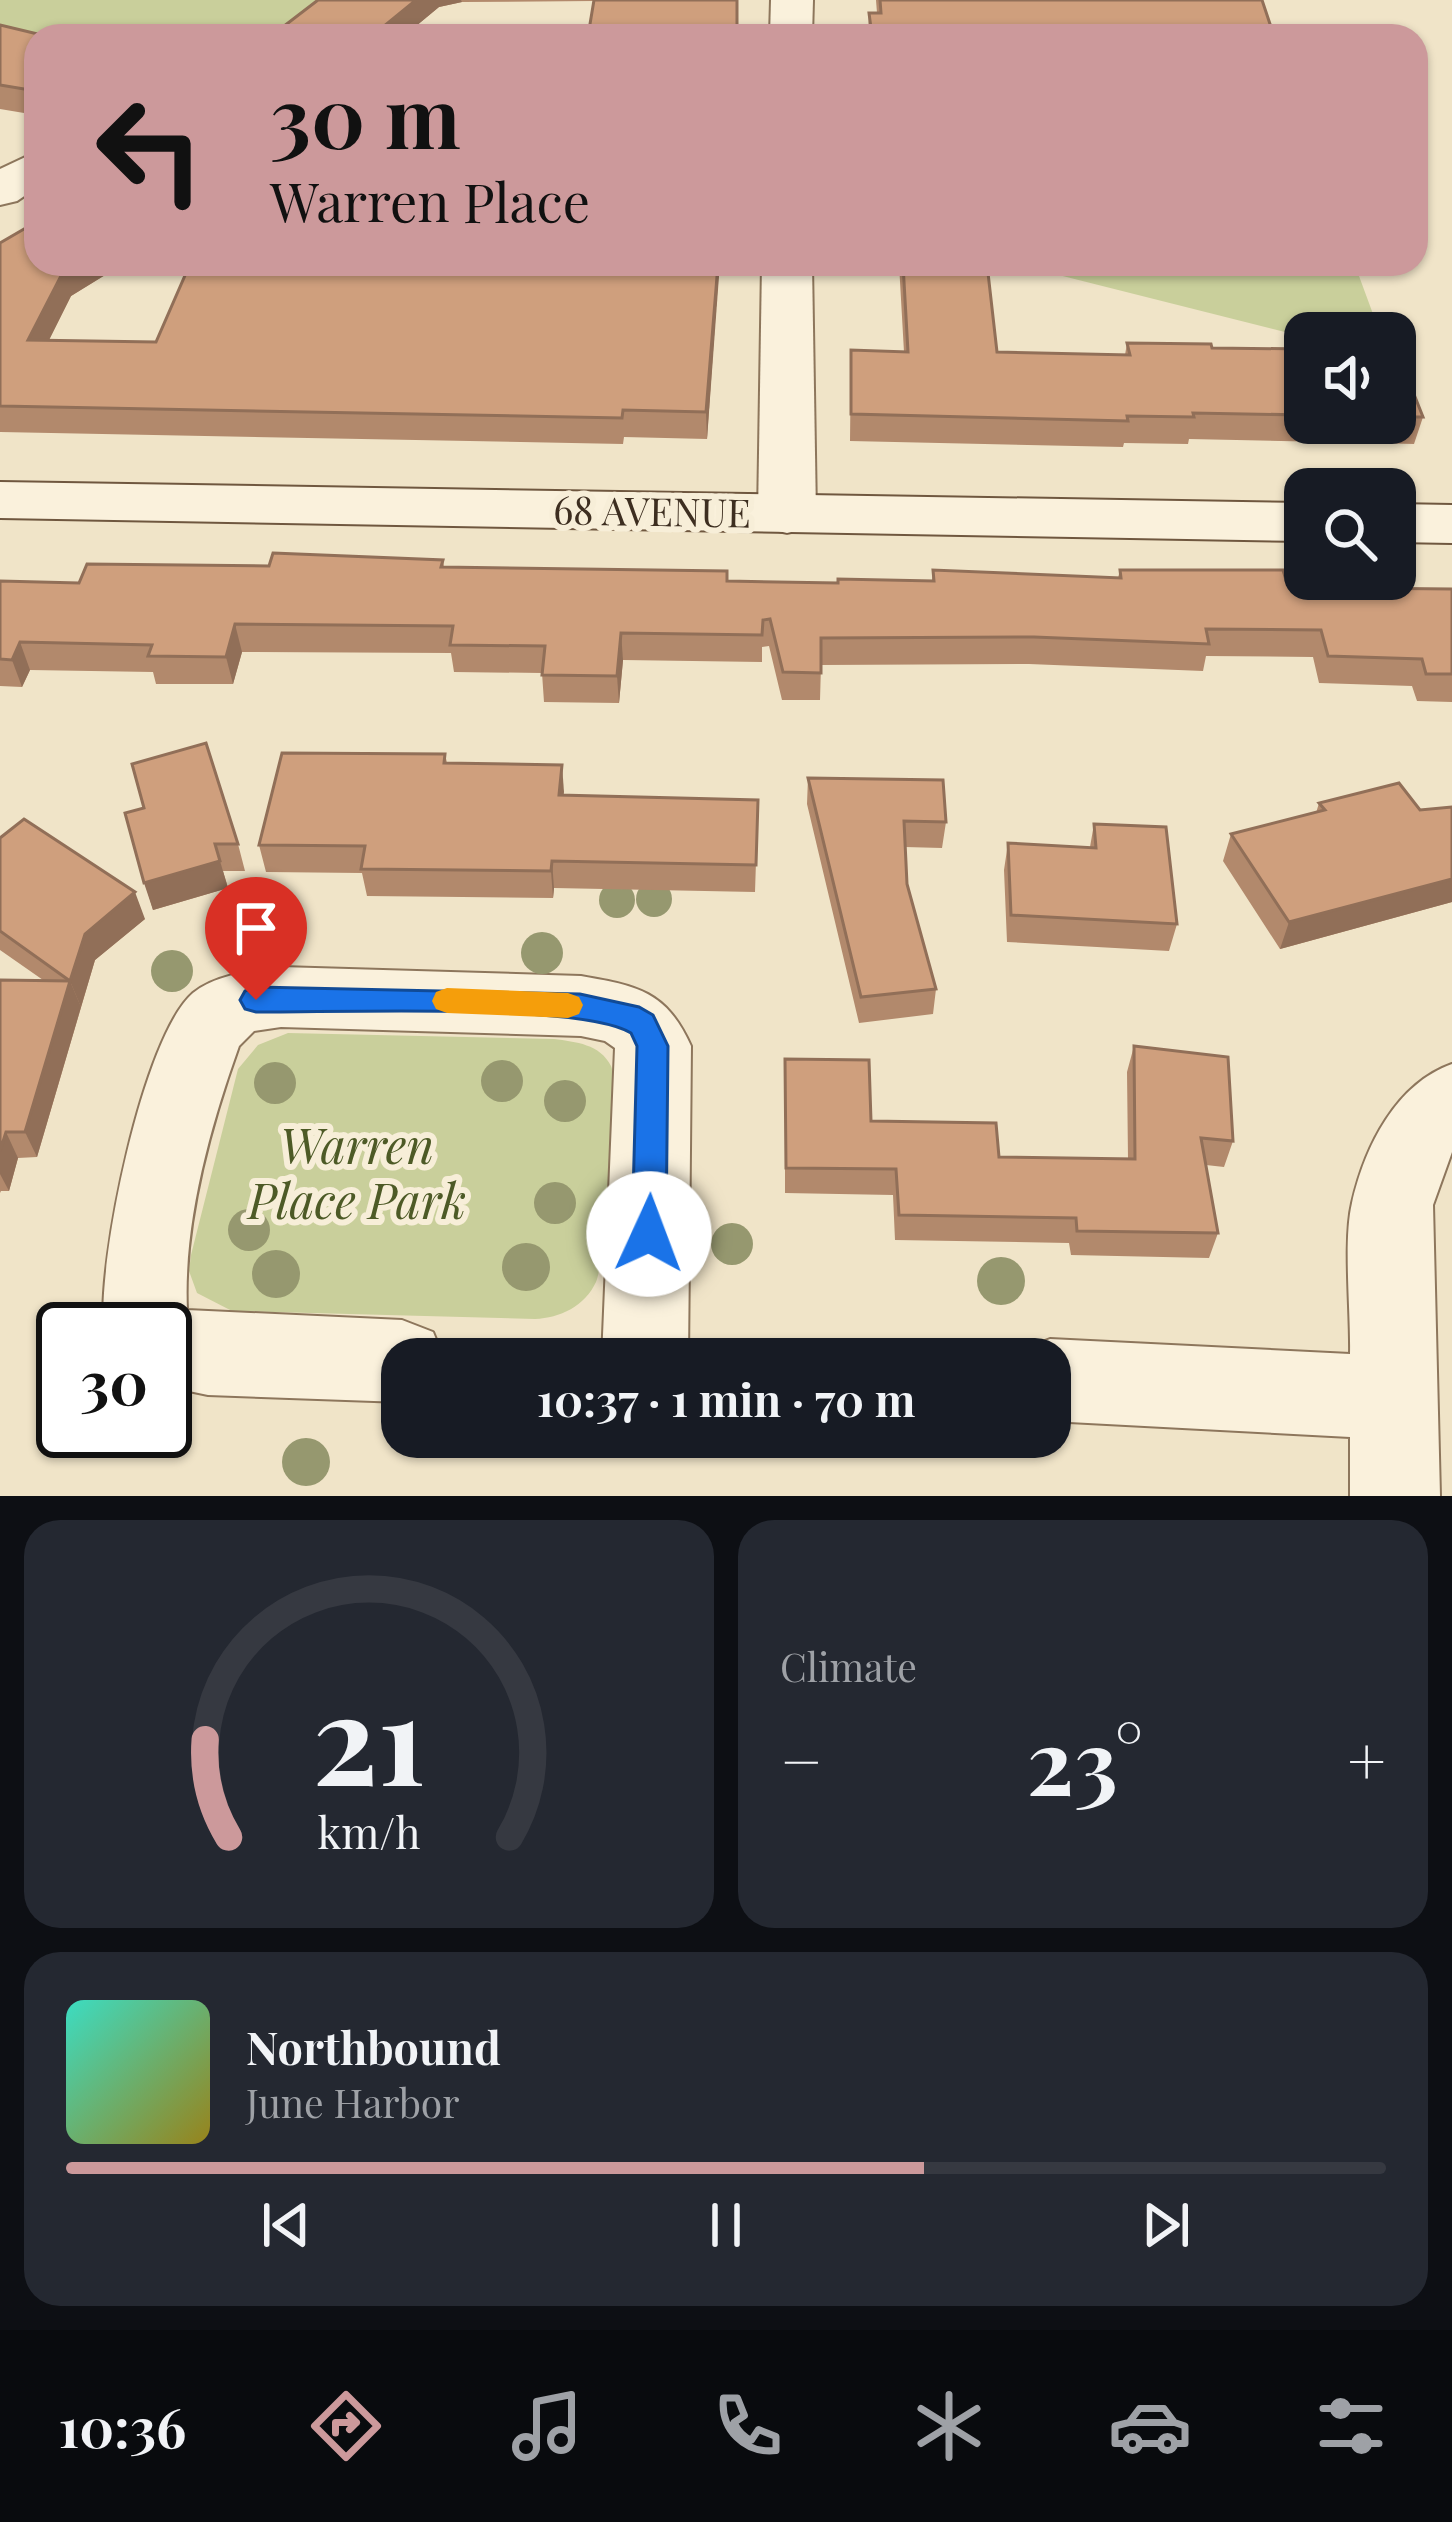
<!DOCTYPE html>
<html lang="en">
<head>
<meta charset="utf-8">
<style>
  :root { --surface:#171b24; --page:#242831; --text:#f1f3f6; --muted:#9ea1a6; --line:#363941; --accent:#cc999b }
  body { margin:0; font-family:"Playfair Display",serif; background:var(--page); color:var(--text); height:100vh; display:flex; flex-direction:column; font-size:45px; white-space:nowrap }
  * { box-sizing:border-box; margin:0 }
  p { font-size:39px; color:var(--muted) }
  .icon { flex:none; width:66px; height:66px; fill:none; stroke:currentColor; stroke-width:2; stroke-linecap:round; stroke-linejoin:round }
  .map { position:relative; height:1496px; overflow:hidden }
  .drawer { display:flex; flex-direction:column; gap:24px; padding:24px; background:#0d0f14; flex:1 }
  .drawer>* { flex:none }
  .hud { position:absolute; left:24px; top:24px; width:1404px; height:252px; border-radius:36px; box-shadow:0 3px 9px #0004; background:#cc999b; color:#111; overflow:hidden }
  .fabs { position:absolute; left:1284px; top:312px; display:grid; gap:24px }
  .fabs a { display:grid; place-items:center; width:132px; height:132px; border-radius:24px; background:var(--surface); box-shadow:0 3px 9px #0004; font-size:60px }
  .speed { position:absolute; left:36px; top:1302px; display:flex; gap:24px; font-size:60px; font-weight:700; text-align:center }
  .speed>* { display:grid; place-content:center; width:156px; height:156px; border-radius:50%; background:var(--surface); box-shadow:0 3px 9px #0004; line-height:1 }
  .speed .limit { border:6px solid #111; border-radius:18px; background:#fff; color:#111 }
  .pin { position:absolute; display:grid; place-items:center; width:102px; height:102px; color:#fff; margin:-123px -51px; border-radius:50% 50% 50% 0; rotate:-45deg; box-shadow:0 0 12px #0007 }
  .pin .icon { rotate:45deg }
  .me { position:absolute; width:132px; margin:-66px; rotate:2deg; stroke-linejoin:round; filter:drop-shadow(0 0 9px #0008) }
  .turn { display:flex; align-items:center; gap:42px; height:252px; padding:0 48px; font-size:54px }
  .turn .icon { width:156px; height:156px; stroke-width:2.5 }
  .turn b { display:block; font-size:84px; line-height:102px }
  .big { font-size:90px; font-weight:700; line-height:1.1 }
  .drawer .card { flex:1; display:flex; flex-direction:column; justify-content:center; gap:18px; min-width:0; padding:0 42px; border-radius:36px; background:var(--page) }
  .drawer .dial { align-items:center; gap:0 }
  .dial svg { height:312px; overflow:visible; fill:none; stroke:var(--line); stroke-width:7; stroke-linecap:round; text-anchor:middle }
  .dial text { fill:var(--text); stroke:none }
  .song { display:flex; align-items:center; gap:36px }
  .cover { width:144px; height:144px; border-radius:18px; background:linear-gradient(135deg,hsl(170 70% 55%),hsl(50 70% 35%)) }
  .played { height:12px; border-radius:6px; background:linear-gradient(90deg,var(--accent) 65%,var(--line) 65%) }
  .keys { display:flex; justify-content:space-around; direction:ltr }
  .heat { display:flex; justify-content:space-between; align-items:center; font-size:66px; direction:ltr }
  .drawer .tiles { flex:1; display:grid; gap:24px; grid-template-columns:1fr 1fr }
  .card:last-child { grid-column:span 2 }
  .trip { position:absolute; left:381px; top:1338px; width:690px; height:120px; border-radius:36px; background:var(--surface); box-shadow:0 3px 9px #0004; font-weight:700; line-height:120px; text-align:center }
  .tabs { display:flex; height:192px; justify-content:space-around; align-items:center; background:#090b0e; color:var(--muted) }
  .tabs .icon { width:84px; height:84px }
  .tabs .active { color:var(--accent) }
  .tabs b { font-size:54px; color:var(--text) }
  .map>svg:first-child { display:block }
  .green { fill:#c9cf9b }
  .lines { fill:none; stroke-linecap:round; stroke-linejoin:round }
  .street-casing { stroke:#8d765c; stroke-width:4 }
  .secondary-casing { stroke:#6f573f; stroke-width:4 }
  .street { fill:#faf1dc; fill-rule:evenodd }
  .secondary { fill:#faf1dc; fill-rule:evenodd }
  .tree { fill:#96986f }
  .wall { fill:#b2896c }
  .shaded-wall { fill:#916f58 }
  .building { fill:#cf9f7d; stroke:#916f58; stroke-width:3 }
  .route { fill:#1a73e8; stroke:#114b97; stroke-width:3 }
  .slow { fill:#f59e0b }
  .labels { text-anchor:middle; stroke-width:12; stroke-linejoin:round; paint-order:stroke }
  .street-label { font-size:39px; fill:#3d2e20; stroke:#f7eed8 }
  .near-park-label { font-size:48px; font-style:italic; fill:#4d5a26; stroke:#f7eed8 }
</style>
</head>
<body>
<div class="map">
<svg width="1452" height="1496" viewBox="0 0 1452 1496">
  <rect width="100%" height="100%" fill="#f0e4c8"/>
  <g class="green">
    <polygon points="0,0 317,0 299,36 48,36 0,25"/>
    <polygon points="1015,264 1308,264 1359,276 1380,333 1305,333 1305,337"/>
    <path d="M288,1033L554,1039C576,1042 600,1044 611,1066C620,1084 605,1261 596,1282C585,1306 560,1318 535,1319L232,1311L197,1293L189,1271L191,1255L238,1069L258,1045Z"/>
  </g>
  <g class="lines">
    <defs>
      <g id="street">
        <polygon points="771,0 813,0 812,36 770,36"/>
        <polygon points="36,152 36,188 17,201 0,205 0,169"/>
        <polygon points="762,264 812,264 816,515 808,528 787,533 766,528 758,515"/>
        <path d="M281,967L581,976C638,986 666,991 691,1046L688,1359H602L615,1048L605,1041L581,1036L281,1027L254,1031L239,1046C210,1127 183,1223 187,1310L402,1320L433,1332L444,1359H402V1402L208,1395L165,1386V1329H104C97,1263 143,1036 193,993C216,974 253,971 281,967Z"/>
        <path d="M1452,1064V1152L1433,1205L1440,1496H1350V1437L1050,1421V1359H1016L1019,1351L1050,1339L1350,1354C1351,1312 1343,1241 1352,1203C1365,1146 1396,1084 1452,1064Z"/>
      </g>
      <g id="secondary">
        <polygon points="0,482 1305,503 1305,541 0,518"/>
        <polygon points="1395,504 1452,505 1452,543 1395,542"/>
      </g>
    </defs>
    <use href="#street" class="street-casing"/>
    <use href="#secondary" class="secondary-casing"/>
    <use href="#street" class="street"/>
    <use href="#secondary" class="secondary"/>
  </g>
  <g class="tree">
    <circle cx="654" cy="899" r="18"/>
    <circle cx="617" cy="900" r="18"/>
    <circle cx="243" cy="944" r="21"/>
    <circle cx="542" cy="953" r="21"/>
    <circle cx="172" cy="971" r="21"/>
    <circle cx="502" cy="1081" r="21"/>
    <circle cx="275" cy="1083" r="21"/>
    <circle cx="565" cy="1101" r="21"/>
    <circle cx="555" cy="1203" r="21"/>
    <circle cx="249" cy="1230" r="21"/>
    <circle cx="732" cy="1244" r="21"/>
    <circle cx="526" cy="1267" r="24"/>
    <circle cx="276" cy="1274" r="24"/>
    <circle cx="1001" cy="1281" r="24"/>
    <circle cx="306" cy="1462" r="24"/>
  </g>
  <g class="wall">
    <polygon points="318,0 737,0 737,36 589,36 594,1 462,2 439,7 404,36 271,36"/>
    <polygon points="876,0 1262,0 1274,36 868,36 869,13 877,13"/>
    <polygon points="0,25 36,36 36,115 0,109"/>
    <polygon points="0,243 36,264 123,264 71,296 49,340 156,342 184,276 141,264 719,264 707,439 624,437 623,444 0,432"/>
    <polygon points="899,264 987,264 997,352 1125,355 1127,343 1212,348 1305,349 1305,423 1395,423 1395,358 1423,417 1414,444 1189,439 1188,444 1124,443 1123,447 850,441 851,350 904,352"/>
    <polygon points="443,560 444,567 727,581 838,583 932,581 933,570 1118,578 1120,570 1286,580 1350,588 1452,589 1452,702 1417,701 1412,686 1319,683 1313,657 1206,656 1203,671 1029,664 821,665 820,700 782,700 769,646 762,647 762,662 623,660 619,703 544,702 542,673 454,672 451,653 242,652 233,684 156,684 153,672 30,670 22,687 0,686 0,581 79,583 269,566"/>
    <polygon points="445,754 447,763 564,796 758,800 755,892 554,888 553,898 367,896 362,873 266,872 259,845"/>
    <polygon points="808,778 946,822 942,848 905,847 907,884 936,989 933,1014 859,1023 807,804"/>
    <polygon points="1319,803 1420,810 1452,807 1452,902 1280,949 1223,861 1231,834 1316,813"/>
    <polygon points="125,813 238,844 245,871 223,871 228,888 153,910"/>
    <polygon points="1094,824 1177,924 1169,951 1007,942 1004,870 1008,843 1090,847"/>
    <polygon points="0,838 145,919 95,960 37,1157 18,1158 9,1191 1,1191 0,1193 0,980 43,980 0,950"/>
    <polygon points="1134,1046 1233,1141 1224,1167 1206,1165 1218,1233 1209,1258 1071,1255 1069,1243 895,1240 893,1195 785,1193 785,1059 871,1121 999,1157 1128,1159 1127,1072"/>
  </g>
  <g class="shaded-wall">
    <polygon points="416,0 461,0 462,2 439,7 404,36 372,36"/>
    <polygon points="74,264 123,264 71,296 36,366 28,340 64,270"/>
    <polygon points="718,264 719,276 707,439 706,412"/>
    <polygon points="235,624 242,652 233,684 226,657"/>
    <polygon points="621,633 623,660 619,703 617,676"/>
    <polygon points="20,642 30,670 22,687 12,660"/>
    <polygon points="562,765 564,792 561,823 559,795"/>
    <polygon points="220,861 228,888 153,910 144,883"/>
    <polygon points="552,861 554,888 553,898 551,871"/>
    <polygon points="1452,879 1452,902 1280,949 1289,922"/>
    <polygon points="135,892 145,919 95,960 81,1007 70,981 85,934"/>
    <polygon points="70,981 81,1007 37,1157 25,1132"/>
    <polygon points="6,1132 18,1158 9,1191 0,1174 0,1151"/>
  </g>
  <g class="building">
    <polygon points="318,0 416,0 372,36 271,36"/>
    <polygon points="594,0 737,0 737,36 673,36 673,31 589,30"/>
    <polygon points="880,0 1262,0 1274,36 872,36 869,13 881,13"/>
    <polygon points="0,25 46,36 36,36 36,91 0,85"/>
    <polygon points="36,222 36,264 74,264 64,270 28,340 156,342 190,264 718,264 706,412 623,410 622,418 0,406 0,243"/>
    <polygon points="903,264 987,264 997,352 1130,355 1127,343 1211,344 1212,348 1305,349 1305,415 1193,413 1194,417 1127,416 1128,421 851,414 851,350 908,352"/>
    <polygon points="1395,358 1400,359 1423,417 1395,417"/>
    <polygon points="273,553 443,560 441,567 727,571 727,581 838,583 838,579 934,581 933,570 1121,578 1120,570 1283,570 1286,580 1348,581 1350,588 1452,589 1452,674 1426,674 1422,659 1328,656 1321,630 1206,629 1209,644 1034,637 821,638 821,673 783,672 770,619 763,620 762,635 621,633 617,676 542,675 545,646 450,645 453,626 235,624 226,657 148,656 152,645 20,642 12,660 0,659 0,581 79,583 87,564 269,566"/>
    <polygon points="206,743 238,844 215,844 220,861 144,883 125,813 144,808 132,764"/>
    <polygon points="282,753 445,754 444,763 562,765 559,795 758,800 756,865 552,861 551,871 361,869 365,846 259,845"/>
    <polygon points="808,778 943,780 946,822 904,821 907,884 936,989 861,997"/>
    <polygon points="1399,783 1420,810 1452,807 1452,879 1289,922 1231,834 1325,810 1319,803"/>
    <polygon points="24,819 135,892 85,934 70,981 0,931 0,838"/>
    <polygon points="1094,824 1166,827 1177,924 1011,915 1008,843 1096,848"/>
    <polygon points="0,980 70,981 25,1132 6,1132 0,1151"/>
    <polygon points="1134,1046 1228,1057 1233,1141 1201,1138 1218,1233 1077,1231 1076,1218 899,1215 896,1169 786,1168 785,1059 869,1060 871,1121 996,1123 999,1157 1135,1159"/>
  </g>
  <path class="route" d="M256,987L580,994L639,1007L653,1015L668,1046L666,1234L661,1244L649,1249L637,1244L632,1234L637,1046L631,1033C580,1002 329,1013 256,1012L245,1009L240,1000L245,991Z"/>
  <polygon class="slow" points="447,988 568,993 579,997 583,1005 579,1014 568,1018 447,1013 436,1009 432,1001 436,992"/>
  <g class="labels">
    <g class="street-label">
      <text transform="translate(652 512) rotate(1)" y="14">68 AVENUE</text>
    </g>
    <g class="near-park-label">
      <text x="357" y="1164">Warren<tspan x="357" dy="55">Place Park</tspan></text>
    </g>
  </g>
</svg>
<div class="fabs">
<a><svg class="icon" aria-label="sound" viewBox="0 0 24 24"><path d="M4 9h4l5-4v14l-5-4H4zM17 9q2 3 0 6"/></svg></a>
<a><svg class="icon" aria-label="search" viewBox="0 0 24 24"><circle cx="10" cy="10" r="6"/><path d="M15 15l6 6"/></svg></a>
</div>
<div class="speed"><div class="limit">30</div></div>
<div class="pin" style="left:256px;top:1000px;background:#d93025"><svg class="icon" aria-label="arrive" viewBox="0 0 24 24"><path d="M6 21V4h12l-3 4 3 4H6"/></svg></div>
<svg class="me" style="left:649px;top:1234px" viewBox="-20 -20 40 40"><circle r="19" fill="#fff"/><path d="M0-13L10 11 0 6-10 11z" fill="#1a73e8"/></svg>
<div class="trip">10:37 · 1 min · 70 m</div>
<div class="hud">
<div class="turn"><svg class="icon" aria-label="left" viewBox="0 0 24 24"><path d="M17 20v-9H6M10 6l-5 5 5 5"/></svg><div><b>30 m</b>Warren Place</div></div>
</div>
</div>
<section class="drawer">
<div class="tiles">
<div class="card dial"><svg viewBox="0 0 100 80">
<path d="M14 69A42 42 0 1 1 86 69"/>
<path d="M14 69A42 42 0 0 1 8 44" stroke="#cc999b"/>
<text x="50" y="56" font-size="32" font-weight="700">21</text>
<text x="50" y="72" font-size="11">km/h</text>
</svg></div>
<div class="card"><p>Climate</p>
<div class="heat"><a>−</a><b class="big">23°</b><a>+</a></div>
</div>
<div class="card">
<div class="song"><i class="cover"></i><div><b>Northbound</b><p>June Harbor</p></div></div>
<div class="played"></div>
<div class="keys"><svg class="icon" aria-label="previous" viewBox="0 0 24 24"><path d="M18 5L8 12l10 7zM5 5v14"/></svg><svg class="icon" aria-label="pause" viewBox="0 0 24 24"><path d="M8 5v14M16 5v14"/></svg><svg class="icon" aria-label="next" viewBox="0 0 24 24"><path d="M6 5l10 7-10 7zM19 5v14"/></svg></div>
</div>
</div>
</section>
<nav class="tabs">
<b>10:36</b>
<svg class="icon active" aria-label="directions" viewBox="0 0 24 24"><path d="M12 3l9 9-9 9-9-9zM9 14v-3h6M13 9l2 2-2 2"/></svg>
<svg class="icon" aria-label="music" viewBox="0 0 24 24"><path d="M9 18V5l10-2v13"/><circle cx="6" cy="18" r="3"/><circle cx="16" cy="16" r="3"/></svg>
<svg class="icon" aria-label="phone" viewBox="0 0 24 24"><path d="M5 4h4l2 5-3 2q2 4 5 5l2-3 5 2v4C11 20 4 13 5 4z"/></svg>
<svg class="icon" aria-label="climate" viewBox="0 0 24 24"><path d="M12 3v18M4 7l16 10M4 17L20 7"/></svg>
<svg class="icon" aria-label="car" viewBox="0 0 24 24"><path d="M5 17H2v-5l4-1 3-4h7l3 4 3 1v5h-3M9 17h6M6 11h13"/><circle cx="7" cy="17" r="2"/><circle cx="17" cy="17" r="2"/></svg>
<svg class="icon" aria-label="filters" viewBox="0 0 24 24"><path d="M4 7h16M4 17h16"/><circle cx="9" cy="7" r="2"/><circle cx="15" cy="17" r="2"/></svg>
</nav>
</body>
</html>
